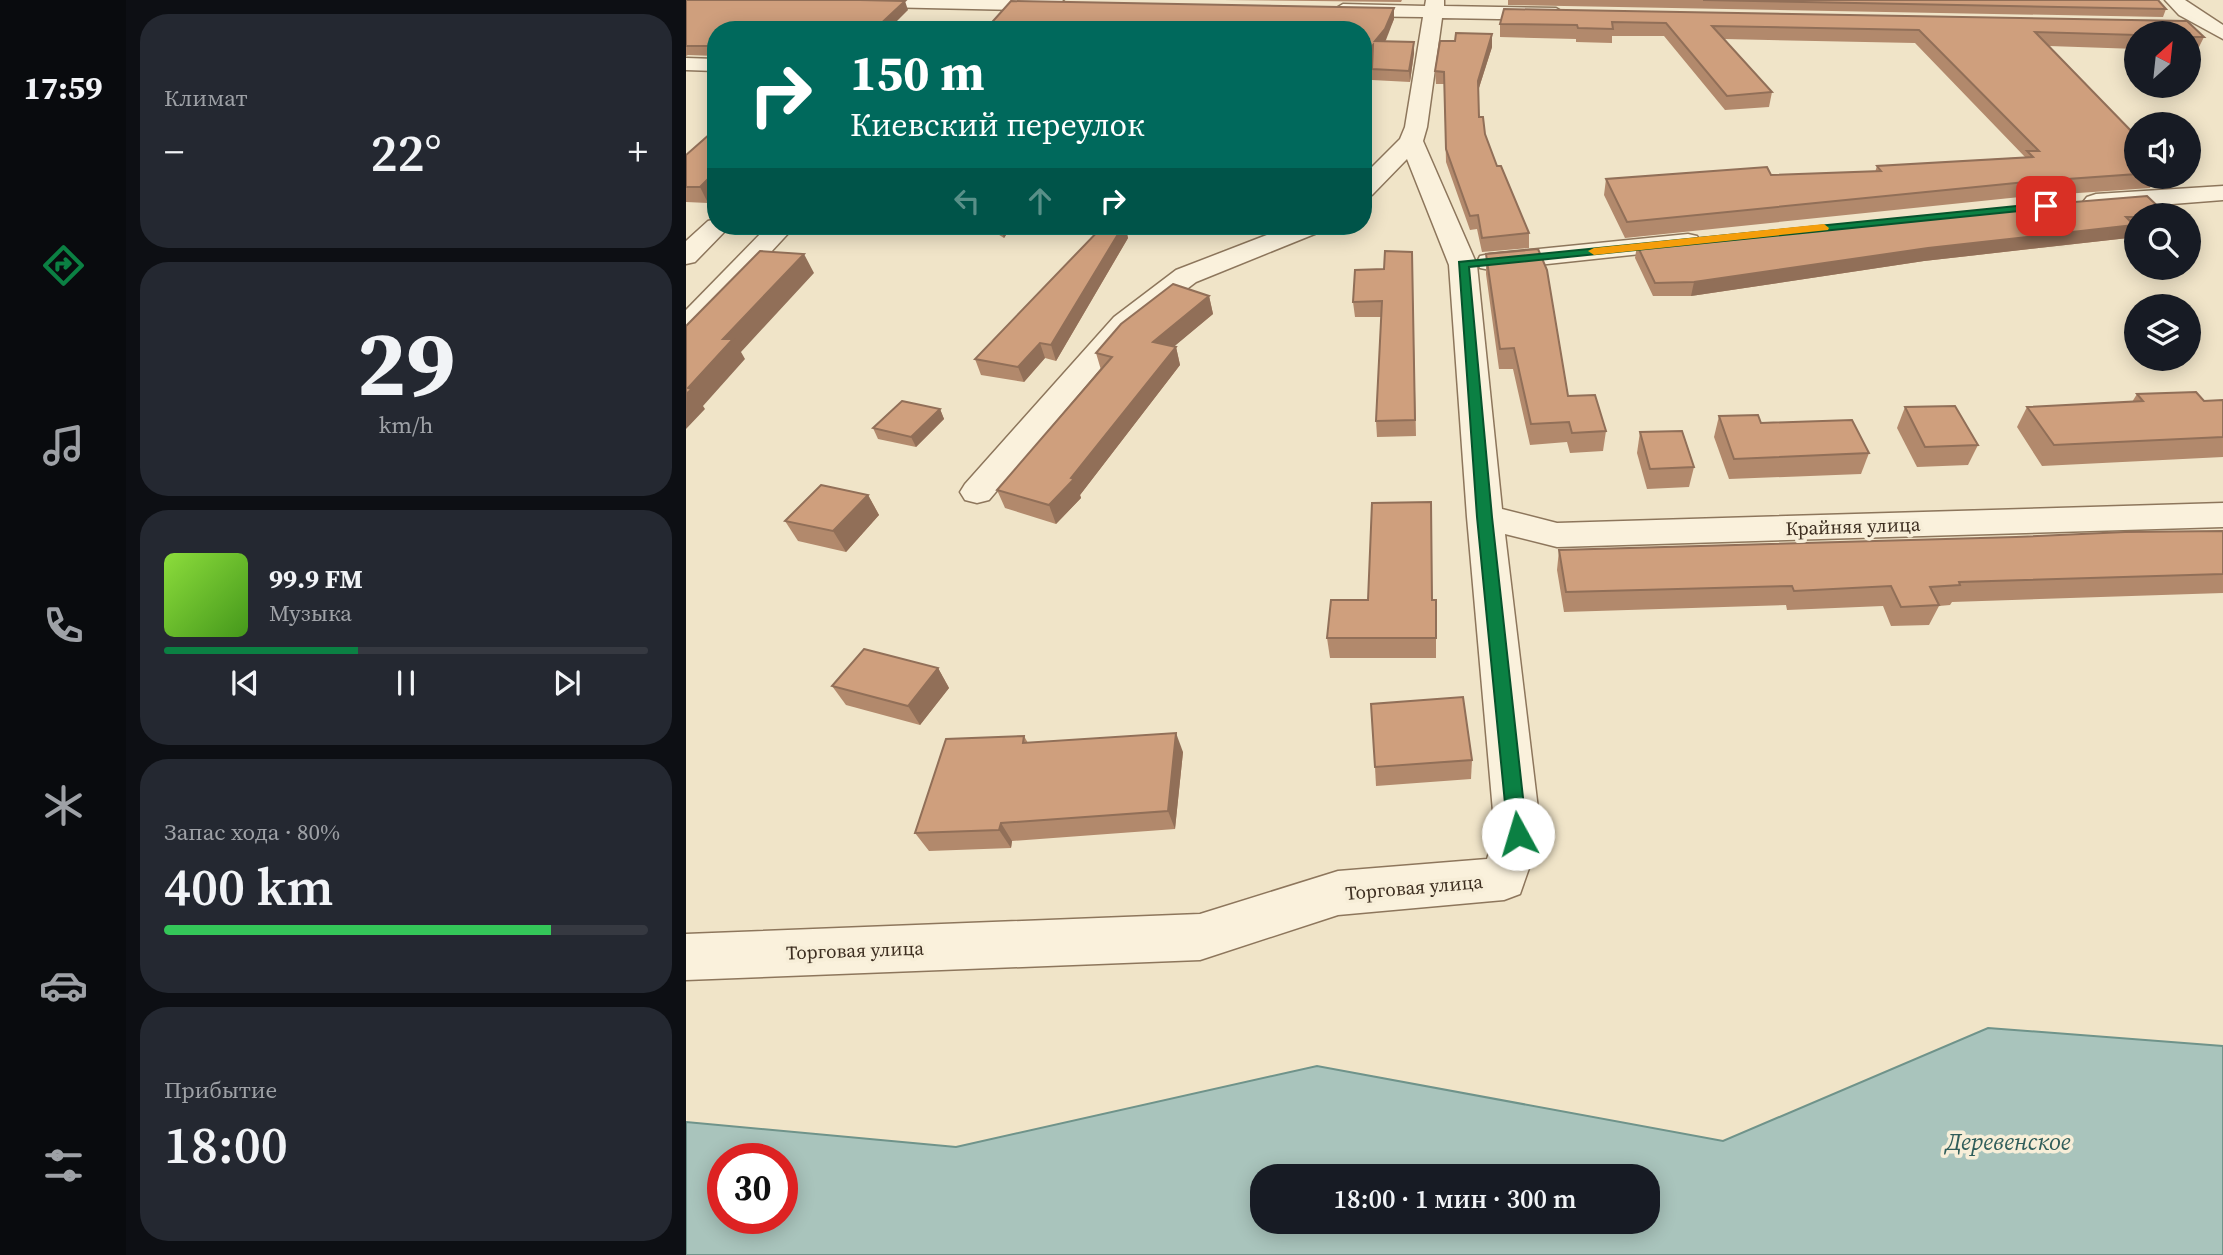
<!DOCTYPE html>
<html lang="ru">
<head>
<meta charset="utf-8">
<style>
  :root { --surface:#171b24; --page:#242831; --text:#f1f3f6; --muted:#9ea1a6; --line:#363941; --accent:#0b8043 }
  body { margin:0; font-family:"Source Serif 4",serif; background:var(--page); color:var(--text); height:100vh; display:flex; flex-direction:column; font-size:26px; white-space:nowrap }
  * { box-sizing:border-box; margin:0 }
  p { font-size:23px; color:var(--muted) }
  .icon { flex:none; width:38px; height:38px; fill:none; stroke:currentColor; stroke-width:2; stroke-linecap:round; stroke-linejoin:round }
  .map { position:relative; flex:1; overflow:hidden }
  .drawer { display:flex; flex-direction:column; gap:14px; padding:14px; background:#0d0f14; width:560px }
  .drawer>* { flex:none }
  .banner { position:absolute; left:21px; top:21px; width:665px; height:214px; border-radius:28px; box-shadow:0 4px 18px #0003; background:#00695c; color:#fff; overflow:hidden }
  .needle { width:46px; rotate:27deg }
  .buttons { position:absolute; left:1438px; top:21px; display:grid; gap:14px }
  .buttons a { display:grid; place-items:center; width:77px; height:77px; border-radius:50%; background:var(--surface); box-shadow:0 4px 18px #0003; font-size:35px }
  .speed { position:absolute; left:21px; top:1143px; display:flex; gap:14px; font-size:35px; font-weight:700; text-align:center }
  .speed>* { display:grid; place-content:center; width:91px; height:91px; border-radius:50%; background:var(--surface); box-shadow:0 4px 18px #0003; line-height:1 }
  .speed .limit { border:10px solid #d22; background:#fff; color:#111 }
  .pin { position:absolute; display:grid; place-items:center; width:60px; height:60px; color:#fff; margin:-30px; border-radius:14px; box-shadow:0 4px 10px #0006 }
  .me { position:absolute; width:77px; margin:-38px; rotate:354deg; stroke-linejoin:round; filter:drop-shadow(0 0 5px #0008) }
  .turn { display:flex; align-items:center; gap:24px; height:147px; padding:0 28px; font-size:32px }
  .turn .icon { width:91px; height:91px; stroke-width:2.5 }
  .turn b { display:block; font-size:49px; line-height:60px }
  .lanes { display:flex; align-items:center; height:66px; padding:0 28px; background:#0003; justify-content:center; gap:35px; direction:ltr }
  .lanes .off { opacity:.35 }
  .big { font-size:52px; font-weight:600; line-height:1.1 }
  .drawer .tile { flex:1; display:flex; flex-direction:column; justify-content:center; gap:10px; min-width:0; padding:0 24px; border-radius:28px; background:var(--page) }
  .drawer .dial { align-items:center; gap:0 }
  .dial b { font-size:91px; line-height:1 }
  .song { display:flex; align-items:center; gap:21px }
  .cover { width:84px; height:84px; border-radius:10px; background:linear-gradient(135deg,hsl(90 70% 55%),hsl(100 70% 35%)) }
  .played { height:7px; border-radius:4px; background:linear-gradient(90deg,var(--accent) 40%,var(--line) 40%) }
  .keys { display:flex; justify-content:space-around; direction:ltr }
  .heat { display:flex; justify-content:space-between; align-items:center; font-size:38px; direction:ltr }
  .charge { height:10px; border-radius:5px; background:linear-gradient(90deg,#34c759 80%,var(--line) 0) }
  .trip { position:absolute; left:564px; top:1164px; width:410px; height:70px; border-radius:28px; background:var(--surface); box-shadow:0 4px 18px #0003; font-weight:600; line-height:70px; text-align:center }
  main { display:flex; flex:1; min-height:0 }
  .tabs { display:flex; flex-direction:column; width:126px; justify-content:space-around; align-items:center; background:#090b0e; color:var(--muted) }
  .tabs .icon { width:49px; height:49px }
  .tabs .selected { color:var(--accent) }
  .tabs b { font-size:32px; color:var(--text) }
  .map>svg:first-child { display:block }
  .water { fill:#a9c4bc; stroke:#6f938a; stroke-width:2; fill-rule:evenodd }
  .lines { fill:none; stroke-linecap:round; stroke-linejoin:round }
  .minor-casing { stroke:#8d765c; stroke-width:3 }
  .tertiary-casing { stroke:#8d765c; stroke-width:3 }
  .minor { fill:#faf1dc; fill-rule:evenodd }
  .tertiary { fill:#faf1dc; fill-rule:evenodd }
  .wall { fill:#b2896c }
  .shaded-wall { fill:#916f58 }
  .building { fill:#cf9f7d; stroke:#916f58; stroke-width:2 }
  .route { fill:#0b8043; stroke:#07532c; stroke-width:2 }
  .slow { fill:#f59e0b }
  .labels { text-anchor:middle; stroke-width:7; stroke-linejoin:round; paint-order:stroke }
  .street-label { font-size:19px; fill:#3d2e20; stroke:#f7eed8 }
  .near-water-label { font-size:24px; font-style:italic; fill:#2f5d5a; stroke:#f7eed8 }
</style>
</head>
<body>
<main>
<nav class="tabs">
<b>17:59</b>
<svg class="icon selected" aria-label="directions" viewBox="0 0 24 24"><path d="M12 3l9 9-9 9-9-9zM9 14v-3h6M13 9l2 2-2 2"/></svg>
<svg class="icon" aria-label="music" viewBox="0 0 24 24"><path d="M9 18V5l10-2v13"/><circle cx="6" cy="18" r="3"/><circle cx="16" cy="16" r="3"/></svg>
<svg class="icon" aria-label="phone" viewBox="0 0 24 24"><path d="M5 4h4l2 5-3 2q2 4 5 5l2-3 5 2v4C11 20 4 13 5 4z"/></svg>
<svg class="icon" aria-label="climate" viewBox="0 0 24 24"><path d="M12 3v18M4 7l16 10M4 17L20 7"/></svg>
<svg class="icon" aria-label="car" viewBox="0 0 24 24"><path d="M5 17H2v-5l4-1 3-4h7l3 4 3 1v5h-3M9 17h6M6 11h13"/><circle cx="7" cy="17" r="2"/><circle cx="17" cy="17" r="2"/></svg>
<svg class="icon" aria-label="filters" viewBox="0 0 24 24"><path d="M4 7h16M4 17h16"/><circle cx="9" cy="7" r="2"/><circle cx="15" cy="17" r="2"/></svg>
</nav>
<section class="drawer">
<div class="tile"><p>Климат</p>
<div class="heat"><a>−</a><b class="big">22°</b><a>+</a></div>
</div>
<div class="tile dial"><b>29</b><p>km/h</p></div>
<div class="tile">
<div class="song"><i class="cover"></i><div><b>99.9 FM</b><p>Музыка</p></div></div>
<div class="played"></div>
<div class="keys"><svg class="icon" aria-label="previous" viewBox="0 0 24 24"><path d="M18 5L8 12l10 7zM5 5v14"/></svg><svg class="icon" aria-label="pause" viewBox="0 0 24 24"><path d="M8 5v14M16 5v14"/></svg><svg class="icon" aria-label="next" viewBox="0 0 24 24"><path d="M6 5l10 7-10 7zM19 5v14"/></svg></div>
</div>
<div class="tile"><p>Запас хода · 80%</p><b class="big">400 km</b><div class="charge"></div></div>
<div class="tile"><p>Прибытие</p><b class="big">18:00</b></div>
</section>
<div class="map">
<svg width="1537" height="1255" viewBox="0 0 1537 1255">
  <rect width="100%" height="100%" fill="#f0e4c8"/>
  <path class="water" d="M1302,1028L1537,1046V1255H0V1122L270,1147L631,1066L1037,1141ZM37,1158H96V1218H37ZM576,1176H961V1222H576Z"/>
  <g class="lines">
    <defs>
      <g id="minor">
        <polygon points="140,0 376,0 382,5 373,11 149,6"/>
        <polygon points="740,0 758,0 758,6 870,8 880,14 870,20 756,18 741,127 737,141 791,265 816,509 871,523 1537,503 1537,527 871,547 819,534 855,834 834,894 818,900 652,915 514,960 0,980 0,934 514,914 652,871 801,859 809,834 781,517 763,265 721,159 686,195 677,197 677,176 714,139 719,127 737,17 657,16 647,10 657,4 739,6"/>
        <polygon points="0,58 30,59 30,71 0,70"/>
        <polygon points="1537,186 1537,200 1410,210 1401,207 1397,202 1401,197 1410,194"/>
        <polygon points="30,219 30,226 44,226 9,262 0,264 0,241 22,221"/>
        <polygon points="82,226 109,226 10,333 0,336 0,310"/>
        <polygon points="604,226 640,226 636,231 510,282 448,329 303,500 291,503 279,500 274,492 279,484 428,317 490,270"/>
        <polygon points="1002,234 1011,236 1015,242 1011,248 804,270 794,268 791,262 794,256 804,254"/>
      </g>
      <polygon id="tertiary" points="1479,0 1499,0 1537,25 1537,39 1493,15"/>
    </defs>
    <use href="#minor" class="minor-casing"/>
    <use href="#tertiary" class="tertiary-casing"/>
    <use href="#minor" class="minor"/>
    <use href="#tertiary" class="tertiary"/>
  </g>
  <g class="wall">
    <polygon points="0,0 222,10 30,30 30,56 2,55 0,56"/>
    <polygon points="537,0 716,0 715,2"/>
    <polygon points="822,0 1472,0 1480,9 1477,17 822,5"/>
    <polygon points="818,9 1501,21 1518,37 1511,51 1503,50 1503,33 1451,33 1451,49 1363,46 1451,137 1451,177 1469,177 1464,188 1334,197 939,238 918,195 920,179 1081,167 1085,175 1189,172 1191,166 1339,157 1229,43 1038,39 1086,92 1083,107 1039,110 978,36 926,36 926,43 890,42 890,39 814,37 814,24"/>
    <polygon points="708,19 698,41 728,53 724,82 686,80 686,57 677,68 677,30 299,30"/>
    <polygon points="806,34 806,47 792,91 793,117 811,166 843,233 843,248 796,252 791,229 784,230 760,162 758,84 750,84 749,71 769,41"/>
    <polygon points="30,133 30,195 22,203 0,202 0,155"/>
    <polygon points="1451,215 1451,229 1446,230 1442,238 1238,261 1005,296 967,296 949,258 951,245"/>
    <polygon points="299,226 326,226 318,238"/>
    <polygon points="417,226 439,226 442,238 370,361 359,358 338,382 295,375 289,359"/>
    <polygon points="726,252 730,436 691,437 690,421 696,317 669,317 667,302 698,269"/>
    <polygon points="800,254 882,396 920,431 917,451 884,453 881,442 844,445 827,369 813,369 800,274"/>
    <polygon points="523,296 527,314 488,346 490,347 494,365 394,495 395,498 370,524 319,508 311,490 415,370 410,353"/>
    <polygon points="1451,394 1518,401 1537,400 1537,457 1356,466 1331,427 1341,407 1446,402"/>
    <polygon points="1219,407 1292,445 1282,465 1231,467 1211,428"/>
    <polygon points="254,409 258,419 230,447 192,439 187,428"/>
    <polygon points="1033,416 1183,453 1175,474 1043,479 1028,437"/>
    <polygon points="954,432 1008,467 1003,487 961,489 951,453"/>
    <polygon points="182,495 193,515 160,552 112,541 99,521"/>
    <polygon points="1537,531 1537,593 1266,602 1264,605 1253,606 1243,625 1205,626 1197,606 1101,610 1100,605 878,612 871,570 873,550"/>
    <polygon points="746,600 750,600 750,658 644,658 641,638"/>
    <polygon points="252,668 263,688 234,725 160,705 146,686"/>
    <polygon points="338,736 342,743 497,752 489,829 326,841 325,848 243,851 229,833"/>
    <polygon points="786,760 785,779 690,786 689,767"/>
  </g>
  <g class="shaded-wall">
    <polygon points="219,1 222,10 202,30 188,30"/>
    <polygon points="708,8 708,19 700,40 690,52 689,41"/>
    <polygon points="806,34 806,47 791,94 792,81"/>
    <polygon points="728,42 728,53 724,82 723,71"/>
    <polygon points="687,45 687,56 677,68 677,56"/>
    <polygon points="30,171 30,195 22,203 14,187"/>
    <polygon points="1448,225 1442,238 1238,261 1005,296 1008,282 1242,248"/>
    <polygon points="314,226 326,226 318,238"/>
    <polygon points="437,226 439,226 442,238 370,361 365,345"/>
    <polygon points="118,254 128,273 55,352 59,359 17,406 19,409 0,429 0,394 2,388 37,339"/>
    <polygon points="523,296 527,314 472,360 467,342"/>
    <polygon points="354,343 359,358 338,382 332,367"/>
    <polygon points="490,347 494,365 394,495 395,498 370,524 363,505"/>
    <polygon points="254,409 258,419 230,447 225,437"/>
    <polygon points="182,495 193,515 160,552 147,531"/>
    <polygon points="252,668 263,688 234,725 222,706"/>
    <polygon points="490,733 497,752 489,829 482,811"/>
    <polygon points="315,823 326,841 325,848 313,830"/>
  </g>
  <g class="building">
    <polygon points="0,0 174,0 219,1 188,30 30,30 30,46 0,46"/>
    <polygon points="1017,0 1472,0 1480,9"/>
    <polygon points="325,1 708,8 699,29 689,41 728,42 723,71 686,69 687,45 677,56 677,30 604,30 605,25 527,24 524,30 299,30"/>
    <polygon points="818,9 1501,21 1518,37 1503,37 1503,33 1451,33 1451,35 1349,32 1451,137 1451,154 1450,154 1451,155 1451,174 1340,182 941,222 920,179 1081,167 1085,175 1195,171 1191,166 1347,157 1341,151 1353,151 1233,30 1026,26 1086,92 1041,96 980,23 926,22 927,29 892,28 891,25 814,24"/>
    <polygon points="770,33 806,34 792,81 793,117 797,117 799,134 811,166 815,166 843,233 796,238 792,215 784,216 760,149 758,72 749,71 754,41 769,41"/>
    <polygon points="25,133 30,133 30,171 14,187 0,187 0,155"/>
    <polygon points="1461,196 1481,215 1451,215 1451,217 1440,217 1448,225 1242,248 1008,282 969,283 951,245 1340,206"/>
    <polygon points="417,226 437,226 365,345 354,343 332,367 289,359"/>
    <polygon points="852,249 861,270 882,396 909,395 920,431 886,433 883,422 845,424 828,348 814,349 800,254"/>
    <polygon points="74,251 118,254 37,339 47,339 2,388 6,389 0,394 0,326"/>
    <polygon points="699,251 726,252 729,420 690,421 696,301 667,302 669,270 698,269"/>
    <polygon points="487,284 523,296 467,342 490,347 385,478 388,479 363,505 311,490 426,357 410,353 435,324"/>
    <polygon points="1510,392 1518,401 1537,400 1537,437 1368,445 1341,407 1457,401 1451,394"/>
    <polygon points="216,401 254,409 225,437 187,428"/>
    <polygon points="1269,406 1292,445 1239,447 1219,407"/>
    <polygon points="1072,415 1075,423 1166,420 1183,453 1048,459 1033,416"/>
    <polygon points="996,431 1008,467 964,469 954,432"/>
    <polygon points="135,485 182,495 147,531 99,521"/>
    <polygon points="745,502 746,600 750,600 750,638 641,638 645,600 682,600 686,503"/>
    <polygon points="1537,531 1537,574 1273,582 1274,585 1244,587 1253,605 1215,607 1205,586 1108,591 1106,586 880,592 873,550 1330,537 1439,532"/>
    <polygon points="178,649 252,668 222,706 146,686"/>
    <polygon points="777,697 786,760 689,767 685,704"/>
    <polygon points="490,733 482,811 315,823 313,830 229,833 260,739 338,736 337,743"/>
  </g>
  <polygon class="route" points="1360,203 1365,206 1363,208 783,267 806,517 841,834 838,840 832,842 825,840 822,834 791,517 773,262"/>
  <polygon class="slow" points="1138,224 1143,228 1142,230 908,255 902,251 908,248"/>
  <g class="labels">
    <g class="street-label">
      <text transform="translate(1167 526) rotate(-2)" y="7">Крайняя улица</text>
      <text transform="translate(728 887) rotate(-5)" y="7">Торговая улица</text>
      <text transform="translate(169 950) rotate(-2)" y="7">Торговая улица</text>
    </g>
    <g class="near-water-label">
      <text x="1322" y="1150">Деревенское</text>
    </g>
  </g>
</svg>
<div class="buttons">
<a><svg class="needle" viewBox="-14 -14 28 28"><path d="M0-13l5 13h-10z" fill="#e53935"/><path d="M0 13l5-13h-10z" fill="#9ea1a6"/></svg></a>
<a><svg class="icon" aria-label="sound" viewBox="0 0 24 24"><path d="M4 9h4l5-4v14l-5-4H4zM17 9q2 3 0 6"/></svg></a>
<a><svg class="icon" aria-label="search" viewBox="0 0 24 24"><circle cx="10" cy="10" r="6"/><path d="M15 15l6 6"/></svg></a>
<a><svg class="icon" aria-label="layers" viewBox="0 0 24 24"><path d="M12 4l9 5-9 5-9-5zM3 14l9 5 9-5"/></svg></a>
</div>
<div class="speed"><div class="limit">30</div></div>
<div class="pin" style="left:1360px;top:206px;background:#d93025"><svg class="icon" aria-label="arrive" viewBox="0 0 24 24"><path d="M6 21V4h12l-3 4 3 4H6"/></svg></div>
<svg class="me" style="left:832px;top:834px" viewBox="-20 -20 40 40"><circle r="19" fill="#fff"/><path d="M0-13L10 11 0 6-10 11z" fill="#0b8043"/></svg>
<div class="trip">18:00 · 1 мин · 300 m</div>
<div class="banner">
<div class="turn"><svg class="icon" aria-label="right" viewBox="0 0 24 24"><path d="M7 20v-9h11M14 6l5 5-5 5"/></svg><div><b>150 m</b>Киевский переулок</div></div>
<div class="lanes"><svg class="icon off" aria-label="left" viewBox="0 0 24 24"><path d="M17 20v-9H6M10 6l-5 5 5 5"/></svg><svg class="icon off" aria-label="ahead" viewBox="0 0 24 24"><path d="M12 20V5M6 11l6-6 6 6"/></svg><svg class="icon" aria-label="right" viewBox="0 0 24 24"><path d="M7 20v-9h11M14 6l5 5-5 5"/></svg></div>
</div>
</div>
</main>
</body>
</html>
